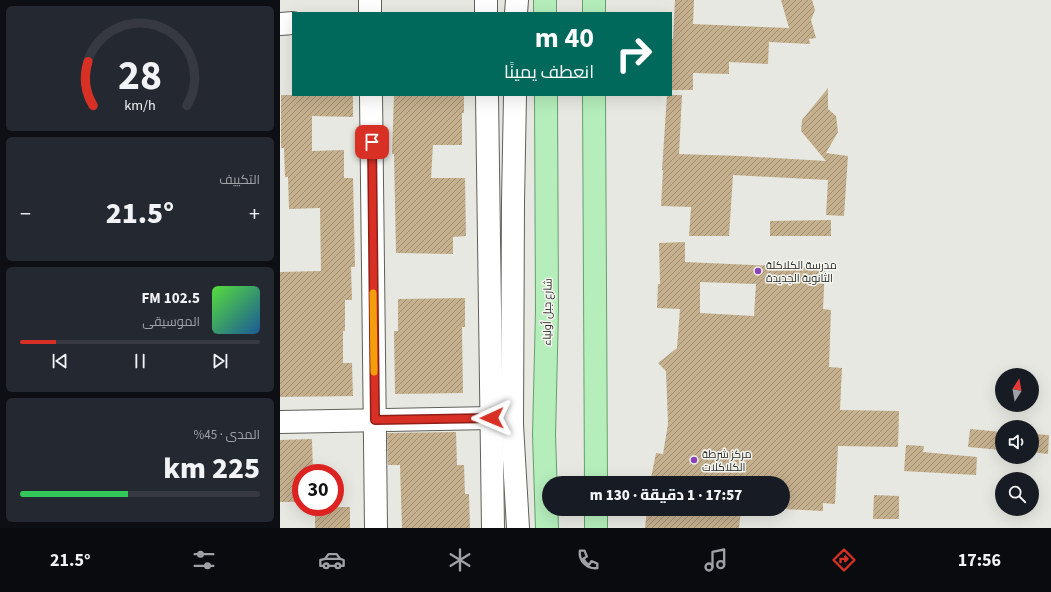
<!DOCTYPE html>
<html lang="ar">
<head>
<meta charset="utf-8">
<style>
  :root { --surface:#171b24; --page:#242831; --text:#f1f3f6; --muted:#9ea1a6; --line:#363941; --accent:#d93025 }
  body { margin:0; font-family:"Source Sans 3",Cairo,sans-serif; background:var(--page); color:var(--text); direction:rtl; height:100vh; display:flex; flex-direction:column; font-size:15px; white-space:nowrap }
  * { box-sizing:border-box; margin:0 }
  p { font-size:13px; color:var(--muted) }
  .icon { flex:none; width:22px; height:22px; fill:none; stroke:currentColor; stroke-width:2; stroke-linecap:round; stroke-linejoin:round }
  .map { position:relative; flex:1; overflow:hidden; direction:ltr }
  .sheet { display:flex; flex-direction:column; gap:6px; padding:6px; background:#0d0f14; width:280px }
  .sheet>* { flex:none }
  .hud { position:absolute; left:12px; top:12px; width:380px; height:84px; border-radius:0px; box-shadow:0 4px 16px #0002; direction:rtl; background:#00695c; color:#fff; overflow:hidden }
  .needle { width:26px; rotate:11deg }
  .fabs { position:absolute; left:715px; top:368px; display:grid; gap:8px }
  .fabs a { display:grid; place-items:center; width:44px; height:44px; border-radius:50%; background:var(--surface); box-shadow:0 4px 16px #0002; font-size:20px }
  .speed { position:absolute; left:12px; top:464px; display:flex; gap:8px; font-size:20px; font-weight:700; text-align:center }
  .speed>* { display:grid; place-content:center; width:52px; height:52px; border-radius:50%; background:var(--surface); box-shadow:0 4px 16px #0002; line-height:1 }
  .speed .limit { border:6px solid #d22; background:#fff; color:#111 }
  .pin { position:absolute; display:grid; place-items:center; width:34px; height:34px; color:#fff; margin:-17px; border-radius:8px; box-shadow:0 2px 6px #0006 }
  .me { position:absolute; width:44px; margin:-22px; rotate:269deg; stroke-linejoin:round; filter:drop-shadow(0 0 3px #0008) }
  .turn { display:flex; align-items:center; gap:14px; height:84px; padding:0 12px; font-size:18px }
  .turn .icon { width:52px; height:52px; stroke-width:2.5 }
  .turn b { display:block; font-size:28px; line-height:34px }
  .big { font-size:30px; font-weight:800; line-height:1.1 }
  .sheet .tile { flex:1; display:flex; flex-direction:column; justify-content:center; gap:6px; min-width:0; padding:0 14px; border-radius:6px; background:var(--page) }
  .sheet .dial { align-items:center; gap:0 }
  .dial svg { height:104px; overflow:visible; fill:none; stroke:var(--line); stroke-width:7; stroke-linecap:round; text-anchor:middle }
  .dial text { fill:var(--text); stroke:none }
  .song { display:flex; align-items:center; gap:12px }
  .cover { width:48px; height:48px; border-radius:6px; background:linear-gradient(135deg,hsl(110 70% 55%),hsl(210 70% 35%)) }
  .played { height:4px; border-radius:2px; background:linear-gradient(90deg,var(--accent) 15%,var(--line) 15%) }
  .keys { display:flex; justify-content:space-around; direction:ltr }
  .heat { display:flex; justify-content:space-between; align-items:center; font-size:22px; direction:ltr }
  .charge { height:6px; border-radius:3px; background:linear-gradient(90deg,#34c759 45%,var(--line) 0) }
  .trip { position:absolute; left:262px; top:476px; width:248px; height:40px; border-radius:20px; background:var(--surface); box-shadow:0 4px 16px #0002; font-weight:800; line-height:40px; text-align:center; direction:rtl }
  .tabs { display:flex; height:64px; justify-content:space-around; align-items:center; background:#090b0e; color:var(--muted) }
  .tabs .icon { width:28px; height:28px }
  .tabs .active { color:var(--accent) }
  .tabs b { font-size:18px; color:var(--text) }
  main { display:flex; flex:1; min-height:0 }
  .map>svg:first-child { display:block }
  .building { fill:url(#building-hatch); fill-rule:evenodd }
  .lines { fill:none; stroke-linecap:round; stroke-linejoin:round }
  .minor-casing { stroke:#5f605a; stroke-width:24 }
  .major-casing { stroke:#64a16a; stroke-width:24 }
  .minor { stroke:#fff; stroke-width:22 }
  .major { stroke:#b5edbb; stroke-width:22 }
  .route-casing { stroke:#8d1f18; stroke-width:10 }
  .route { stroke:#d93025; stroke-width:7 }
  .slow { stroke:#f59e0b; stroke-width:7 }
  .poi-dot { fill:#8843b7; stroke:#f4f5ef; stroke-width:1.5 }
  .labels { text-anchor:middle; stroke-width:3; stroke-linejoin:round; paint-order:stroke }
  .poi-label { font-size:11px; fill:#2a2b28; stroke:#f4f5ef; text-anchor:start }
  .street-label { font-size:11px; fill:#2a2b28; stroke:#f4f5ef }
</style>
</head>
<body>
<main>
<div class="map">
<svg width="771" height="528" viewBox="0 0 771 528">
  <defs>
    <pattern id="building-hatch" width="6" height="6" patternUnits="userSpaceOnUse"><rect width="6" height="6" fill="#c5b08e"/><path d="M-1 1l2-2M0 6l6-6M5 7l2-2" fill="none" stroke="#a08f74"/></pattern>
  </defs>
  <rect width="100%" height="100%" fill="#e7e8e1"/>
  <g class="building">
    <polygon points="395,0 414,0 413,24 509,28 501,0 532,0 535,10 531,20 536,38 529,39 530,44 489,42 488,64 449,62 449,74 413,73 413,90 391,90 391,51 392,39 393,39"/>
    <polygon points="548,88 548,109 556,116 558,132 546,153 568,156 564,216 546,215 548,180 453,175 449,236 409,236 411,207 381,206 383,170 382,170 387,95 402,95 399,154 460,156 546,161 521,131 522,120"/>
    <polygon points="1,95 73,95 73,117 32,116 32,151 64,150 64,178 73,178 75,267 71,267 72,300 65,300 65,331 63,331 63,363 72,363 73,396 0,397 0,272 41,271 40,208 9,209 8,177 5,177 4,148 1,148"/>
    <polygon points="114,95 184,95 184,113 182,113 182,145 153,145 151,178 185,178 186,236 173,237 173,254 116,253 114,154 112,154"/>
    <polygon points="551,220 551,236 490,236 490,221"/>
    <path d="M405,242V262L545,268L543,309L551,310L549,367L562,368L560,410L619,411L618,447L558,446L555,504L543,503V511L503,509V483H370L376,453L383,454L388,424L386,371L378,363L397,348L400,309L377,308L378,284H380L379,243ZM420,282L476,284L474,316L420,313Z"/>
    <polygon points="185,298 185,327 182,327 183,393 115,394 114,331 118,331 118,299"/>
    <polygon points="690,429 722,432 722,450 688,447"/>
    <polygon points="176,432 177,465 184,465 185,494 189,494 190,528 122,528 120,465 108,465 107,433"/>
    <polygon points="752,434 769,435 768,454 752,452"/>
    <polygon points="32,439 33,473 21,473 21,502 0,502 0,440"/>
    <polygon points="626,445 644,446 643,452 697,457 696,475 624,471"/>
    <polygon points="594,495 619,496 619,519 593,519"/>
    <rect x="35" y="507" width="35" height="21"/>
    <polygon points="367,509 463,509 461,510 459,528 365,528"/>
  </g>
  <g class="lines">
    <defs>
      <g id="minor">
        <polyline points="90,0 90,13"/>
        <polyline points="206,13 206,0"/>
        <polyline points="236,13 237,0"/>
        <polyline points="0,24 13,23"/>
        <polyline points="91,95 96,528"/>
        <polyline points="207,95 213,528"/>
        <polyline points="235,95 233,202 232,425 238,528"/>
        <polyline points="0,422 212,418"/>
      </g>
      <g id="major">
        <polyline points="265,0 265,13"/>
        <polyline points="314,0 314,13"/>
        <polyline points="266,95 267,310 264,435 267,528"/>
        <polyline points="314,95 316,483"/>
        <polyline points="316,509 316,528"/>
      </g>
    </defs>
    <use href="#minor" class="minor-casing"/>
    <use href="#major" class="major-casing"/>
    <use href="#minor" class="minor"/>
    <use href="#major" class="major"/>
  </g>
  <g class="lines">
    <defs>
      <polyline id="route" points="92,142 95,420 212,418"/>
    </defs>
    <use href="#route" class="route-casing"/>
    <use href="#route" class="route"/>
    <polyline class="slow" points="93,293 94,372"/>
  </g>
  <g class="poi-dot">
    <circle cx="478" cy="271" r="4"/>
    <circle cx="414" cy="460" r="4"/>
  </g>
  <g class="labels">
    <g class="poi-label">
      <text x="486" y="269">مدرسة الكلاكلة<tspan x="486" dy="13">الثانوية الجديدة</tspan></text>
      <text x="422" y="458">مركز شرطة<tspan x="422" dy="13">الكلاكلات</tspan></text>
    </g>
    <g class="street-label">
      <text transform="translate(267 312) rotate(-89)" y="4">شارع جبل أولياء</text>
    </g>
  </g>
</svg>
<div class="fabs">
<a><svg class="needle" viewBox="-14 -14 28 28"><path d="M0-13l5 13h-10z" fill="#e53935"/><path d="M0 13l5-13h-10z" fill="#9ea1a6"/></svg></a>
<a><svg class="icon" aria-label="sound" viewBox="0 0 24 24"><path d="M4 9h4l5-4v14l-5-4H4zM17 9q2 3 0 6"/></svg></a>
<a><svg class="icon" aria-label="search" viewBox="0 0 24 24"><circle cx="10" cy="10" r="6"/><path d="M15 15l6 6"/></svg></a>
</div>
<div class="speed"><div class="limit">30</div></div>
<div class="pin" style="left:92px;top:142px;background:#d93025"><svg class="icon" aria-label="arrive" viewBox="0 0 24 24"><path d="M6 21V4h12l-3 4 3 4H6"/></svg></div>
<svg class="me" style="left:212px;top:418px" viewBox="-20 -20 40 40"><path d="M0-17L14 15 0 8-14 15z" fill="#d93025" stroke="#fff" stroke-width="4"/></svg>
<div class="trip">17:57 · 1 دقيقة · 130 m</div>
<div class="hud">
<div class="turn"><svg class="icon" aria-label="right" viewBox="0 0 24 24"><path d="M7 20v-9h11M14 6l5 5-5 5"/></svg><div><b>40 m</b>انعطف يمينًا</div></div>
</div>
</div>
<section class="sheet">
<div class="tile dial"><svg viewBox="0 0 100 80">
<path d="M14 69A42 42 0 1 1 86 69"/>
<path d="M14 69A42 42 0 0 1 10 35" stroke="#d93025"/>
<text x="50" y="56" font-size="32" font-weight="700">28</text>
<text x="50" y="72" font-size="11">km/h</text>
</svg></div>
<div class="tile"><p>التكييف</p>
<div class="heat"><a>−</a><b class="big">21.5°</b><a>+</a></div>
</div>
<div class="tile">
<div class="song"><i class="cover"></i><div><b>102.5 FM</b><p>الموسيقى</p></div></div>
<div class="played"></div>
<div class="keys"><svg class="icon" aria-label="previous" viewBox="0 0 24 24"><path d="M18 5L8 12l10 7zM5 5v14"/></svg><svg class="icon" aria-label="pause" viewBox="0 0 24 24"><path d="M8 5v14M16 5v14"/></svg><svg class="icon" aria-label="next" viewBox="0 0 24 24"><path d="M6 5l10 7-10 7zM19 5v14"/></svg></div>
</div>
<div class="tile"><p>المدى · 45%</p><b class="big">225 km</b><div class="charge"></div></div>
</section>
</main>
<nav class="tabs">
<b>17:56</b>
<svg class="icon active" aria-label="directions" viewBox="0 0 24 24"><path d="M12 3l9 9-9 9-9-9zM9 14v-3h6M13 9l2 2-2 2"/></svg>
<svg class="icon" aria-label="music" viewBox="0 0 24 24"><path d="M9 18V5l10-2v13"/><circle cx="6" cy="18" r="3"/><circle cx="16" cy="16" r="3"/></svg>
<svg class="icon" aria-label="phone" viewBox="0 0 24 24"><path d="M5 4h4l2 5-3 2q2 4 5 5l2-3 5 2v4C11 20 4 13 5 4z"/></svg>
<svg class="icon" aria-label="climate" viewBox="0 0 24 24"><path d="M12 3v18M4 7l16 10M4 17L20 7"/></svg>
<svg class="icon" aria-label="car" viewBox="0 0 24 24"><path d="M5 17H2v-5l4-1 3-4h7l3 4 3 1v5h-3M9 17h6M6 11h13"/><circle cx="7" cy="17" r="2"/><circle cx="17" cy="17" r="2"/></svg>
<svg class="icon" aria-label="filters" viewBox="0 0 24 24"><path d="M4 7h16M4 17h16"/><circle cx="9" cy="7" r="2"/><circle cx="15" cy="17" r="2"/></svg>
<b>21.5°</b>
</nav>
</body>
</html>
